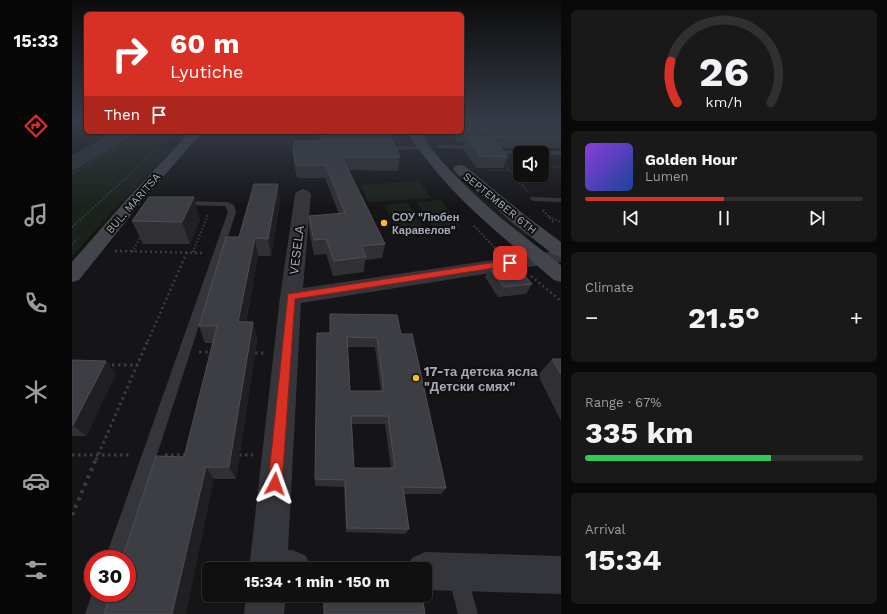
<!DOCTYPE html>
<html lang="en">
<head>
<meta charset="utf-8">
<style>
  :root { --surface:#101011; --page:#19191a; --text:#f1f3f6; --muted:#9c9d9f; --line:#303031; --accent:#d93025 }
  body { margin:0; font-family:"Work Sans",sans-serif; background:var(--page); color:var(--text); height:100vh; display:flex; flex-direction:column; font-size:15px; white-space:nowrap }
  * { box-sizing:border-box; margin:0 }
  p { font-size:13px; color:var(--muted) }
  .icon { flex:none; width:22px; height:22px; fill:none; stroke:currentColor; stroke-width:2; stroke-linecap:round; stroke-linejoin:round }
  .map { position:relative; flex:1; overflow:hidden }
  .drawer { display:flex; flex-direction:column; gap:10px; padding:10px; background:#090909; width:326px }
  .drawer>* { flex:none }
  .hud { position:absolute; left:12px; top:12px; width:380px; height:122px; border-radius:6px; box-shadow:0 1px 3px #0004,0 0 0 1px var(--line); background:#d93025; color:#fff; overflow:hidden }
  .fabs { position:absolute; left:441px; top:146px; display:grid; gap:8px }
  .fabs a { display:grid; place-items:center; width:36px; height:36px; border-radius:6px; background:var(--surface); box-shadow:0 1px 3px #0004,0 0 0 1px var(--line); font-size:20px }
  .speed { position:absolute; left:12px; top:550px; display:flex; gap:8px; font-size:20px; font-weight:700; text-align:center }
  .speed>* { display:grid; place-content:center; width:52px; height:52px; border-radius:50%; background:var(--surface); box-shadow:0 1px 3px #0004,0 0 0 1px var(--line); line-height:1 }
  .speed .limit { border:6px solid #d22; background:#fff; color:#111 }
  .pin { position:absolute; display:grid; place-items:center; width:34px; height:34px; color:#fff; margin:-17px; border-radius:8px; box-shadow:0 2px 6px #0006 }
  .me { position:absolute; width:44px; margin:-22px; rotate:4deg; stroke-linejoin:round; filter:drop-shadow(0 0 3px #0008) }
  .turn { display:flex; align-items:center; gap:14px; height:84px; padding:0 20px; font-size:18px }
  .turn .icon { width:52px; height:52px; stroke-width:2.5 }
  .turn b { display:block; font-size:28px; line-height:34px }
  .then { display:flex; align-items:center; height:38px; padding:0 20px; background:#0003; gap:8px; font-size:15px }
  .big { font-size:30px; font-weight:700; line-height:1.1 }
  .drawer .widget { flex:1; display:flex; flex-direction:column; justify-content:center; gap:6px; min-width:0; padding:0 14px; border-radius:6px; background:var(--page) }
  .drawer .dial { align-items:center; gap:0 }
  .dial svg { height:104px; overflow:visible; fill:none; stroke:var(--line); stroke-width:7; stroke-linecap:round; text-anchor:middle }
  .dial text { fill:var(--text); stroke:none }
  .song { display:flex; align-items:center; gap:12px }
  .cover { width:48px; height:48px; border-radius:6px; background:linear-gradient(135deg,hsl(270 70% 55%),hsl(220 70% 35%)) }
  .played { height:4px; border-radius:2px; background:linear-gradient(90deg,var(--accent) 50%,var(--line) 50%) }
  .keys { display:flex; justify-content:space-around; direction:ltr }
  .heat { display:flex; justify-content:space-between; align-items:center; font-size:22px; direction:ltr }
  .charge { height:6px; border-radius:3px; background:linear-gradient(90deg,#34c759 67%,var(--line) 0) }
  .trip { position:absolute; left:130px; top:562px; width:230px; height:40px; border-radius:6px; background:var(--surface); box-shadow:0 1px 3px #0004,0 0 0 1px var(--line); font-weight:700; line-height:40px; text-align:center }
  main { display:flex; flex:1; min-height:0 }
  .tab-bar { display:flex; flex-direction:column; width:72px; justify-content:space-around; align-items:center; background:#060607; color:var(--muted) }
  .tab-bar .icon { width:28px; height:28px }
  .tab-bar .active { color:var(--accent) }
  .tab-bar b { font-size:18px; color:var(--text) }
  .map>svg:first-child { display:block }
  .green { fill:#1b221c }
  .water { fill:#2a333b }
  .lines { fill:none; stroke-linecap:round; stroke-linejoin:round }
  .path-far4 { stroke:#3b3d43; stroke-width:1.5; stroke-dasharray:1 1.5; stroke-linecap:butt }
  .path-far3 { stroke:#3b3d43; stroke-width:2; stroke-dasharray:1.5 2; stroke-linecap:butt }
  .path-far2 { stroke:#3b3d43; stroke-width:2.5; stroke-dasharray:2 3; stroke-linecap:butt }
  .path-far1 { stroke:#3b3d43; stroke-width:3; stroke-dasharray:2.5 3.5; stroke-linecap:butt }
  .path { stroke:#3b3d43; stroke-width:4; stroke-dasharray:3 5; stroke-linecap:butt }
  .lane { fill:#35363c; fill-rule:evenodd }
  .street { fill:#35363c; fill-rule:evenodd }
  .secondary { fill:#43454c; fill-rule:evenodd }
  .wall { fill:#313135; fill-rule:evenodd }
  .shaded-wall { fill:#202023 }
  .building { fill:#3d3e43; stroke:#4e4f55; fill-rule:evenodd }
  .route { fill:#d93025; stroke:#8d1f18 }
  .poi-dot { fill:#f8b92b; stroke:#101012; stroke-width:1.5 }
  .labels { text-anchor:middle; stroke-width:4; stroke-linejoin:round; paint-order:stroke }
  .far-street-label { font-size:11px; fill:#a6abb7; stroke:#101012 }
  .far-poi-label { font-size:11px; font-weight:bold; fill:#a6abb7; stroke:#101012; text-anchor:start }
  .street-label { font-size:13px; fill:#a6abb7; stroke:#101012 }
  .poi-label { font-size:13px; font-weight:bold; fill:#a6abb7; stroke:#101012; text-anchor:start }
</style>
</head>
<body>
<main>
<nav class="tab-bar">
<b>15:33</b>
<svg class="icon active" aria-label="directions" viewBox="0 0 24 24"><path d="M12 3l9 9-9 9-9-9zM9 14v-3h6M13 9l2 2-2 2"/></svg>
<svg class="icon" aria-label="music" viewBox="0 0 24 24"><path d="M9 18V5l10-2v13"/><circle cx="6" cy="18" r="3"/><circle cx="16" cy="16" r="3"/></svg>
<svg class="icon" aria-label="phone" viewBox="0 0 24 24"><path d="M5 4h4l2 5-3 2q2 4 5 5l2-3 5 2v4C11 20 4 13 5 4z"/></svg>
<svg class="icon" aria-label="climate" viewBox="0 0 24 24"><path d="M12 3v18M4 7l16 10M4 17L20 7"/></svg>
<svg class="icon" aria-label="car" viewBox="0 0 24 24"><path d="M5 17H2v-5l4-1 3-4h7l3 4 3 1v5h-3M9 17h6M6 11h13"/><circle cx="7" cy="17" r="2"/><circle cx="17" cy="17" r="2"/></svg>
<svg class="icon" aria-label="filters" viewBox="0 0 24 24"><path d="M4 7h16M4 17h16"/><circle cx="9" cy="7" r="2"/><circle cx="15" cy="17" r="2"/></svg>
</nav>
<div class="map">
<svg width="489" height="614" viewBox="0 0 489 614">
  <rect width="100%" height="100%" fill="#151517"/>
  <g class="green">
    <polygon points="65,132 104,132 75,161 91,147 101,148 17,237 0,257 0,171 28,156"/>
    <polygon points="347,132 349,132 369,160 389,181 455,235 452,236 385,181 366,160"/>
    <polygon points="347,181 359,198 296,202 289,185"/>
    <polygon points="369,200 389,227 362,229 345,202"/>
    <polygon points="336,203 353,230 326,232 312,205"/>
  </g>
  <polygon class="water" points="38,132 65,132 28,156 0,171 0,155 28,140"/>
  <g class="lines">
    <g class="path-far4">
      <polyline points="433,164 444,178"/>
      <polyline points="470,167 489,167"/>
      <polyline points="414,170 438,170"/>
      <polyline points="0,174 59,141 69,132"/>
      <polyline points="54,178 101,134"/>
      <polyline points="449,178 458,175"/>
    </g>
    <g class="path-far3">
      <polyline points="443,177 455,191"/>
      <polyline points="445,179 452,177"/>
      <polyline points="471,210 482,223"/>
      <polyline points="477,217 489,222"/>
      <polyline points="402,226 424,249"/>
      <polyline points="0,227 55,177"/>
      <polyline points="0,244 6,239"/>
      <polyline points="62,249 69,236"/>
      <polyline points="122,249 136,215 134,215"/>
    </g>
    <g class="path-far2">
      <polyline points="423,248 425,250"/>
      <polyline points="43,251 133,253"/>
      <polyline points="60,252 62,248"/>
      <polyline points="121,252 123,248"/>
      <polyline points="459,276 489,301"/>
      <polyline points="76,341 115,252"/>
    </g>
    <g class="path-far1">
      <polyline points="127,352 140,352"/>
      <polyline points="183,353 193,353"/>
      <polyline points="34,365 66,365"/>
      <polyline points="0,455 60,455"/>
      <polyline points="93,455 114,455"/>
      <polyline points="167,455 181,455"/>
      <polyline points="24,460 76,340"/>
    </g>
    <polyline class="path" points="0,515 24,459"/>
    <g class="lane">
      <polygon points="367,145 406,145 409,147 406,149 365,148 364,147"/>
      <polygon points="351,146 354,148 353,149 309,150 306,148 309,146"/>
      <polygon points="422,151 489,151 489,155 470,155 470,153 424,154 421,152"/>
      <polygon points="459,197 489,198 489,202 462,201 458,199"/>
      <polygon points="106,201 155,202 162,205 164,212 51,559 33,559 156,212 153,206 109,205 105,203"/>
      <polygon points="387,568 394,571 406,614 386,614 377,578 380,571"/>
      <polygon points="21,591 21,593 40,593 33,614 13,614"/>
    </g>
    <g class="street">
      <polygon points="231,189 236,191 239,194 231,288 489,250 489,262 229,303 216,550 221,550 234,556 240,569 177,569 208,297 223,194 226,191"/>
      <polygon points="353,552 489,556 489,594 353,590 353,569 335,569 340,558"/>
      <polygon points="174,595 214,595 212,614 172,614"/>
    </g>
    <g class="secondary">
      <polygon points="118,132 130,132 66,206 7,280 0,282 0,262 54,200"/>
      <path d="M335,132H347C385,186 437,225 489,265V282L482,280C426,233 375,194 335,132Z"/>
      <polygon points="388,165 393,166 454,216 489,242 489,257 482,255 442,224 383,172 381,169 383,166"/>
    </g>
  </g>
  <g class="wall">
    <path d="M390,122H489V148H429L436,157L431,168H404L391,148L393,142L386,143L378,132H390ZM412,133L415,137H411Z"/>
    <polygon points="247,132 320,132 319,139 328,157 326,171 276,170 313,244 310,258 293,260 292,272 261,276 254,254 242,255 237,230 237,216 267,214 253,178 225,178 222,164 221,151 248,141"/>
    <polygon points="208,201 199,256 186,256 174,322 181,322 185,340 164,479 142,479 112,457 141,343 133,343 127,326 167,237"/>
    <polygon points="128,219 118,244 71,244 60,221"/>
    <polygon points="417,268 460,284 454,294 426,297 413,277"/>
    <path d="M258,314L329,334L374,488L369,494H332L337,529L333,534L274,532L272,487L243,486L245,333H258ZM275,347H303L309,391H278ZM280,424H313L319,468H282Z"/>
    <polygon points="480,359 489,359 489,421 466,375"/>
    <polygon points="0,360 44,374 14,436 0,436"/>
    <polygon points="251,595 350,595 353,614 252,614"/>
  </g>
  <g class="shaded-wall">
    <polygon points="255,133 255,146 251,137"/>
    <polygon points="206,184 208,201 199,256 196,239"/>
    <polygon points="122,197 128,219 118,244 110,222"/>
    <polygon points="183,238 186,256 170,340 166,322"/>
    <polygon points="181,322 185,340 164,479 157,467"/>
    <polygon points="34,361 44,374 14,436 1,425"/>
    <polygon points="134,467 142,479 114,614 100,614"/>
  </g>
  <g class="building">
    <polygon points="390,122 405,122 413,131 390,132"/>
    <polygon points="415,122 489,122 489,137 420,137 436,157 408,156 395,137 421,136 424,133"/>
    <polygon points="249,132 317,132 255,133 251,137 255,140 320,139 328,157 270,157 313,244 289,246 294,257 262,261 254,239 242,240 237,216 273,213 254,165 224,165 221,151 223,141 250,141"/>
    <polygon points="182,184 206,184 196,239 183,238 166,322 181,322 157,467 134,467 100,614 32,614 39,593 55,593 55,559 50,559 84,456 112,457 145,326 127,326 154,237 167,237"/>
    <polygon points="77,197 122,197 110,222 60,221"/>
    <polygon points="444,265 460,284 432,287 417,268"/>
    <path d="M258,314L325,315L329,334H340L374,488L331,487L337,529L275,528L273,480L243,479L245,333H258ZM275,337L305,338L312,391H278ZM279,416H316L323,468H282Z"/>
    <polygon points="480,359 489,359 489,374"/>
    <polygon points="0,360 34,361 1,425 0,425"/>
    <polygon points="252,595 350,595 353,614 252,614"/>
  </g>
  <linearGradient id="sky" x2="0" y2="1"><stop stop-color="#0c0c0d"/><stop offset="0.59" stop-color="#353b47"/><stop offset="1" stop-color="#353b47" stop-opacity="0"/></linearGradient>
  <rect width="489" height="208" fill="url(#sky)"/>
  <polygon class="route" points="438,260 441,261 441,265 223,299 210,484 208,488 203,490 198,488 196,484 216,294"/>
  <g class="poi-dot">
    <circle cx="312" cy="223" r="4"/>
    <circle cx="344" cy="378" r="4"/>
  </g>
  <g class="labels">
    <g class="far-street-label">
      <text transform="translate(61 203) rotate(-49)" y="4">BUL. MARITSA</text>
      <text transform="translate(428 203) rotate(39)" y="4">SEPTEMBER 6TH</text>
    </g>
    <g class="far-poi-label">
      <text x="320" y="221">СОУ "Любен<tspan x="320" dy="13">Каравелов"</tspan></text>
    </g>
    <g class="street-label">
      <text transform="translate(224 250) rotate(-83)" y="5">VESELA</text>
    </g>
    <g class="poi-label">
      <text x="352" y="376">17-та детска ясла<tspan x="352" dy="15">"Детски смях"</tspan></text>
    </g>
  </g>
</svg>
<div class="fabs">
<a><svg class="icon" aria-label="sound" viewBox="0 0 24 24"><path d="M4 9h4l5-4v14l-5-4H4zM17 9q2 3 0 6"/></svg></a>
</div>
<div class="speed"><div class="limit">30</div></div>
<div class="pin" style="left:438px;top:263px;background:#d93025"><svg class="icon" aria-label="arrive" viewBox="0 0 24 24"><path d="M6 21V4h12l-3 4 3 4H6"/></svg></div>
<svg class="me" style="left:203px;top:484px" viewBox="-20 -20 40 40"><path d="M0-17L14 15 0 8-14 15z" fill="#d93025" stroke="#fff" stroke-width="4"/></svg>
<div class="trip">15:34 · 1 min · 150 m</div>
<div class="hud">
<div class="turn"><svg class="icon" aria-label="right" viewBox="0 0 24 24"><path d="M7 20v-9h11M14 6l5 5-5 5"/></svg><div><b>60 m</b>Lyutiche</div></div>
<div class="then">Then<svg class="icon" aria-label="arrive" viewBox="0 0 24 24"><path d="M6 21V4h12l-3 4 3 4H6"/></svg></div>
</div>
</div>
<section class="drawer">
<div class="widget dial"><svg viewBox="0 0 100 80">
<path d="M14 69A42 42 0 1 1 86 69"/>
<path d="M14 69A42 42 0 0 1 9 37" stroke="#d93025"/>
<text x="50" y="56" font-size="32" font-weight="700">26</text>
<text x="50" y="72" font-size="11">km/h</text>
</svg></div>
<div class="widget">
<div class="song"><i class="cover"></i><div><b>Golden Hour</b><p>Lumen</p></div></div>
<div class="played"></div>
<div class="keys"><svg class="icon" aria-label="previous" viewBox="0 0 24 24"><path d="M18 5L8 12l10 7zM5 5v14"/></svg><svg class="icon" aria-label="pause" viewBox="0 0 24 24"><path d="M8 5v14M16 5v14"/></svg><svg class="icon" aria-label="next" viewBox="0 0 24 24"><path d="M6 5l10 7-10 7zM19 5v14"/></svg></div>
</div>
<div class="widget"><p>Climate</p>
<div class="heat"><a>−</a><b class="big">21.5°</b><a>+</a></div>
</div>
<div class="widget"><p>Range · 67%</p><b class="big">335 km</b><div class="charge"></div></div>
<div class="widget"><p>Arrival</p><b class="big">15:34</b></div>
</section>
</main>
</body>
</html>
